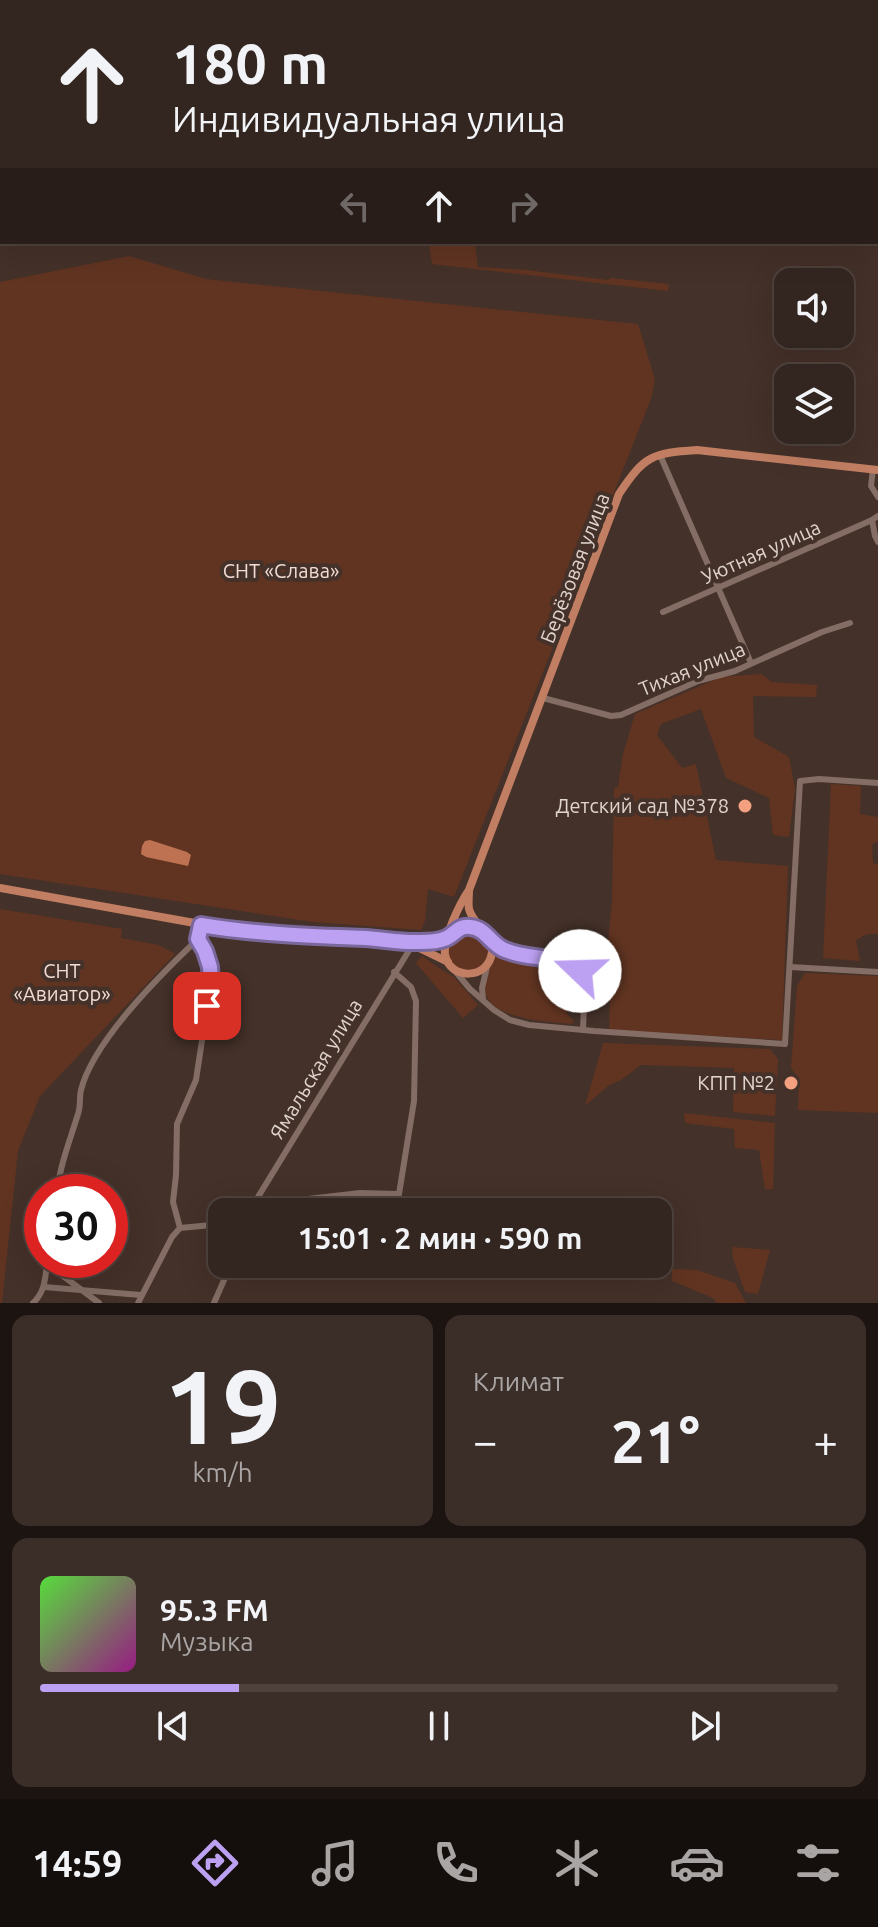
<!DOCTYPE html>
<html lang="ru">
<head>
<meta charset="utf-8">
<style>
  :root { --surface:#33251f; --page:#3b2d28; --text:#f1f3f6; --muted:#a9a5a4; --line:#4e423d; --accent:#bca0f2 }
  body { margin:0; font-family:Ubuntu,sans-serif; background:var(--page); color:var(--text); height:100vh; display:flex; flex-direction:column; font-size:30px; white-space:nowrap }
  * { box-sizing:border-box; margin:0 }
  p { font-size:26px; color:var(--muted) }
  .icon { flex:none; width:44px; height:44px; fill:none; stroke:currentColor; stroke-width:2; stroke-linecap:round; stroke-linejoin:round }
  .map { position:relative; height:1303px; overflow:hidden }
  .side { display:flex; flex-direction:column; gap:12px; padding:12px; background:#1c1411; flex:1 }
  .side>* { flex:none }
  .banner { position:absolute; left:0px; top:0px; width:878px; height:244px; box-shadow:0 8px 32px #0002,0 0 0 2px var(--line); background:#33251f; color:var(--text); overflow:hidden }
  .tools { position:absolute; left:774px; top:268px; display:grid; gap:16px }
  .tools a { display:grid; place-items:center; width:80px; height:80px; border-radius:16px; background:var(--surface); box-shadow:0 8px 32px #0002,0 0 0 2px var(--line); font-size:40px }
  .speed { position:absolute; left:24px; top:1174px; display:flex; gap:16px; font-size:40px; font-weight:700; text-align:center }
  .speed>* { display:grid; place-content:center; width:104px; height:104px; border-radius:50%; background:var(--surface); box-shadow:0 8px 32px #0002,0 0 0 2px var(--line); line-height:1 }
  .speed .limit { border:12px solid #d22; background:#fff; color:#111 }
  .pin { position:absolute; display:grid; place-items:center; width:68px; height:68px; color:#fff; margin:-34px; border-radius:16px; box-shadow:0 4px 12px #0006 }
  .me { position:absolute; width:88px; margin:-44px; rotate:291deg; stroke-linejoin:round; filter:drop-shadow(0 0 6px #0008) }
  .turn { display:flex; align-items:center; gap:28px; height:168px; padding:0 40px; font-size:36px }
  .turn .icon { width:104px; height:104px; stroke-width:2.5 }
  .turn b { display:block; font-size:56px; line-height:68px }
  .lanes { display:flex; align-items:center; height:76px; padding:0 40px; background:#0003; justify-content:center; gap:40px; direction:ltr }
  .lanes .off { opacity:.35 }
  .big { font-size:60px; font-weight:700; line-height:1.1 }
  .side .card { flex:1; display:flex; flex-direction:column; justify-content:center; gap:12px; min-width:0; padding:0 28px; border-radius:16px; background:var(--page) }
  .side .dial { align-items:center; gap:0 }
  .dial b { font-size:104px; line-height:1 }
  .song { display:flex; align-items:center; gap:24px }
  .cover { width:96px; height:96px; border-radius:12px; background:linear-gradient(135deg,hsl(110 70% 55%),hsl(310 70% 35%)) }
  .played { height:8px; border-radius:4px; background:linear-gradient(90deg,var(--accent) 25%,var(--line) 25%) }
  .keys { display:flex; justify-content:space-around; direction:ltr }
  .heat { display:flex; justify-content:space-between; align-items:center; font-size:44px; direction:ltr }
  .side .tiles { flex:1; display:grid; gap:12px; grid-template-columns:1fr 1fr }
  .card:last-child { grid-column:span 2 }
  .trip { position:absolute; left:208px; top:1198px; width:464px; height:80px; border-radius:16px; background:var(--surface); box-shadow:0 8px 32px #0002,0 0 0 2px var(--line); font-weight:700; line-height:80px; text-align:center }
  .menu { display:flex; height:128px; justify-content:space-around; align-items:center; background:#140f0c; color:var(--muted) }
  .menu .icon { width:56px; height:56px }
  .menu .on { color:var(--accent) }
  .menu b { font-size:36px; color:var(--text) }
  .map>svg:first-child { display:block }
  .green { fill:#613421 }
  .water { fill:#be7252 }
  .lines { fill:none; stroke-linecap:round; stroke-linejoin:round }
  .stream { stroke:#be7252; stroke-width:2 }
  .minor { stroke:#836d64; stroke-width:6 }
  .major { stroke:#c17e62; stroke-width:8 }
  .route-casing { stroke:#7a689d; stroke-width:20 }
  .route { stroke:#bca0f2; stroke-width:14 }
  .poi-dot { fill:#f2a07f; stroke:#443129; stroke-width:3 }
  .labels { text-anchor:middle; stroke-width:8; stroke-linejoin:round; paint-order:stroke }
  .street-label { font-size:20px; fill:#e0d4ce; stroke:#443129 }
  .park-label { font-size:20px; fill:#f1dbd2; stroke:#443129 }
  .poi-label { font-size:20px; fill:#e0d4ce; stroke:#443129; text-anchor:end }
</style>
</head>
<body>
<div class="map">
<svg width="878" height="1303" viewBox="0 0 878 1303">
  <rect width="100%" height="100%" fill="#443129"/>
  <g class="green">
    <polygon points="459,242 475,242 478,267 526,270 608,280 611,278 669,284 668,291 432,264 429,244"/>
    <polygon points="129,256 206,279 638,324 655,379 651,399 454,897 428,889 425,921 421,930 313,922 0,874 0,282"/>
    <polygon points="761,674 772,682 817,685 816,697 753,696 754,737 789,757 795,789 789,837 773,835 769,798 726,778 701,709 661,724 657,735 682,768 696,764 716,860 788,866 782,1040 609,1030 610,999 607,994 607,954 612,901 614,788 618,787 623,754 635,714 721,677"/>
    <polygon points="831,784 861,786 860,814 878,817 878,841 872,845 873,863 878,864 878,934 867,934 856,940 860,961 823,958"/>
    <polygon points="0,909 122,929 121,938 159,945 175,954 40,1096 18,1151 2,1303 0,1303"/>
    <circle cx="468" cy="950" r="20"/>
    <path d="M497,952L567,966L573,976L566,1013L574,1021L572,1024C550,1022 484,1019 485,988C485,976 493,963 497,952Z"/>
    <polygon points="422,956 439,968 454,977 478,1005 463,1018 416,963"/>
    <polygon points="805,973 878,976 878,1113 798,1110 799,1079 791,1068 797,986"/>
    <polygon points="603,1043 770,1049 778,1059 775,1116 733,1112 734,1068 641,1065 621,1080 609,1085 585,1106"/>
    <polygon points="684,1113 775,1123 773,1189 765,1189 759,1150 735,1148 734,1129 685,1123"/>
    <polygon points="732,1247 770,1250 758,1294 745,1292 733,1259"/>
    <polygon points="672,1269 697,1270 735,1283 746,1303 717,1303 713,1298 672,1281"/>
  </g>
  <polygon class="water" points="150,840 187,852 191,855 188,866 146,857 141,854 142,846 145,841"/>
  <g class="lines">
    <g class="stream">
      <polyline points="66,0 66,2"/>
      <polyline points="0,56 2,55"/>
    </g>
    <g class="minor">
      <polyline points="138,0 139,2"/>
      <polyline points="0,184 2,183"/>
      <polyline points="0,229 2,229"/>
      <polyline points="660,455 751,663"/>
      <polyline points="873,469 871,486 878,497"/>
      <polyline points="878,516 872,520 875,536 878,542"/>
      <polyline points="663,612 872,520"/>
      <polyline points="543,698 611,716 621,715 698,681 735,671 822,632 850,623"/>
      <polyline points="491,941 506,951 567,963 580,971 585,979 583,1030"/>
      <polyline points="790,967 878,972"/>
      <polyline points="455,971 470,989 494,1010 510,1020 529,1025 594,1031 785,1044 800,781 819,779 878,783"/>
      <polyline points="483,999 482,988 488,963"/>
      <path d="M57,1192C60,1165 70,1140 78,1114C81,1106 79,1098 81,1090C93,1042 162,973 198,939C206,953 210,965 211,981L196,1080L177,1124L176,1175L173,1202L180,1228L172,1237L138,1303"/>
      <polyline points="250,1209 270,1210 308,1199 360,1193 399,1194 414,1101 416,1001 411,987 394,972"/>
      <polyline points="250,1210 413,944"/>
      <polyline points="180,1228 222,1224"/>
      <polyline points="47,1264 99,1303"/>
      <polyline points="44,1287 141,1295"/>
      <path d="M33,1303C45,1292 45,1279 47,1264"/>
      <polyline points="214,1303 231,1264"/>
    </g>
    <g class="major">
      <polyline points="0,888 239,931 386,939 416,942 448,939"/>
      <path d="M469,890C469,896 468,903 469,909C473,925 493,934 492,952C489,980 449,981 445,954C443,938 460,903 469,890L619,494C644,456 652,453 697,450L878,470"/>
      <path d="M449,937C458,927 468,925 480,930"/>
      <polyline points="411,944 448,962"/>
    </g>
  </g>
  <g class="lines">
    <defs>
      <path id="route" d="M207,1006L211,981L210,967L205,951L198,939L201,925C255,934 310,936 365,938C383,939 402,943 420,942C427,942 437,942 444,939C454,936 458,925 470,927C486,928 491,945 505,950C532,961 552,953 580,971"/>
    </defs>
    <use href="#route" class="route-casing"/>
    <use href="#route" class="route"/>
  </g>
  <g class="poi-dot">
    <circle cx="745" cy="806" r="8"/>
    <circle cx="791" cy="1083" r="8"/>
  </g>
  <g class="labels">
    <g class="street-label">
      <text transform="translate(761 552) rotate(-24)" y="7">Уютная улица</text>
      <text transform="translate(575 568) rotate(-69)" y="7">Берёзовая улица</text>
      <text transform="translate(692 669) rotate(-22)" y="7">Тихая улица</text>
      <text transform="translate(316 1069) rotate(-59)" y="7">Ямальская улица</text>
    </g>
    <g class="park-label">
      <text x="281" y="578">СНТ «Слава»</text>
      <text x="62" y="978">СНТ<tspan x="62" dy="23">«Авиатор»</tspan></text>
    </g>
    <g class="poi-label">
      <text x="729" y="813">Детский сад №378</text>
      <text x="775" y="1090">КПП №2</text>
    </g>
  </g>
</svg>
<div class="tools">
<a><svg class="icon" aria-label="sound" viewBox="0 0 24 24"><path d="M4 9h4l5-4v14l-5-4H4zM17 9q2 3 0 6"/></svg></a>
<a><svg class="icon" aria-label="layers" viewBox="0 0 24 24"><path d="M12 4l9 5-9 5-9-5zM3 14l9 5 9-5"/></svg></a>
</div>
<div class="speed"><div class="limit">30</div></div>
<div class="pin" style="left:207px;top:1006px;background:#d93025"><svg class="icon" aria-label="arrive" viewBox="0 0 24 24"><path d="M6 21V4h12l-3 4 3 4H6"/></svg></div>
<svg class="me" style="left:580px;top:971px" viewBox="-20 -20 40 40"><circle r="19" fill="#fff"/><path d="M0-13L10 11 0 6-10 11z" fill="#bca0f2"/></svg>
<div class="trip">15:01 · 2 мин · 590 m</div>
<div class="banner">
<div class="turn"><svg class="icon" aria-label="ahead" viewBox="0 0 24 24"><path d="M12 20V5M6 11l6-6 6 6"/></svg><div><b>180 m</b>Индивидуальная улица</div></div>
<div class="lanes"><svg class="icon off" aria-label="left" viewBox="0 0 24 24"><path d="M17 20v-9H6M10 6l-5 5 5 5"/></svg><svg class="icon" aria-label="ahead" viewBox="0 0 24 24"><path d="M12 20V5M6 11l6-6 6 6"/></svg><svg class="icon off" aria-label="right" viewBox="0 0 24 24"><path d="M7 20v-9h11M14 6l5 5-5 5"/></svg></div>
</div>
</div>
<section class="side">
<div class="tiles">
<div class="card dial"><b>19</b><p>km/h</p></div>
<div class="card"><p>Климат</p>
<div class="heat"><a>−</a><b class="big">21°</b><a>+</a></div>
</div>
<div class="card">
<div class="song"><i class="cover"></i><div><b>95.3 FM</b><p>Музыка</p></div></div>
<div class="played"></div>
<div class="keys"><svg class="icon" aria-label="previous" viewBox="0 0 24 24"><path d="M18 5L8 12l10 7zM5 5v14"/></svg><svg class="icon" aria-label="pause" viewBox="0 0 24 24"><path d="M8 5v14M16 5v14"/></svg><svg class="icon" aria-label="next" viewBox="0 0 24 24"><path d="M6 5l10 7-10 7zM19 5v14"/></svg></div>
</div>
</div>
</section>
<nav class="menu">
<b>14:59</b>
<svg class="icon on" aria-label="directions" viewBox="0 0 24 24"><path d="M12 3l9 9-9 9-9-9zM9 14v-3h6M13 9l2 2-2 2"/></svg>
<svg class="icon" aria-label="music" viewBox="0 0 24 24"><path d="M9 18V5l10-2v13"/><circle cx="6" cy="18" r="3"/><circle cx="16" cy="16" r="3"/></svg>
<svg class="icon" aria-label="phone" viewBox="0 0 24 24"><path d="M5 4h4l2 5-3 2q2 4 5 5l2-3 5 2v4C11 20 4 13 5 4z"/></svg>
<svg class="icon" aria-label="climate" viewBox="0 0 24 24"><path d="M12 3v18M4 7l16 10M4 17L20 7"/></svg>
<svg class="icon" aria-label="car" viewBox="0 0 24 24"><path d="M5 17H2v-5l4-1 3-4h7l3 4 3 1v5h-3M9 17h6M6 11h13"/><circle cx="7" cy="17" r="2"/><circle cx="17" cy="17" r="2"/></svg>
<svg class="icon" aria-label="filters" viewBox="0 0 24 24"><path d="M4 7h16M4 17h16"/><circle cx="9" cy="7" r="2"/><circle cx="15" cy="17" r="2"/></svg>
</nav>
</body>
</html>
